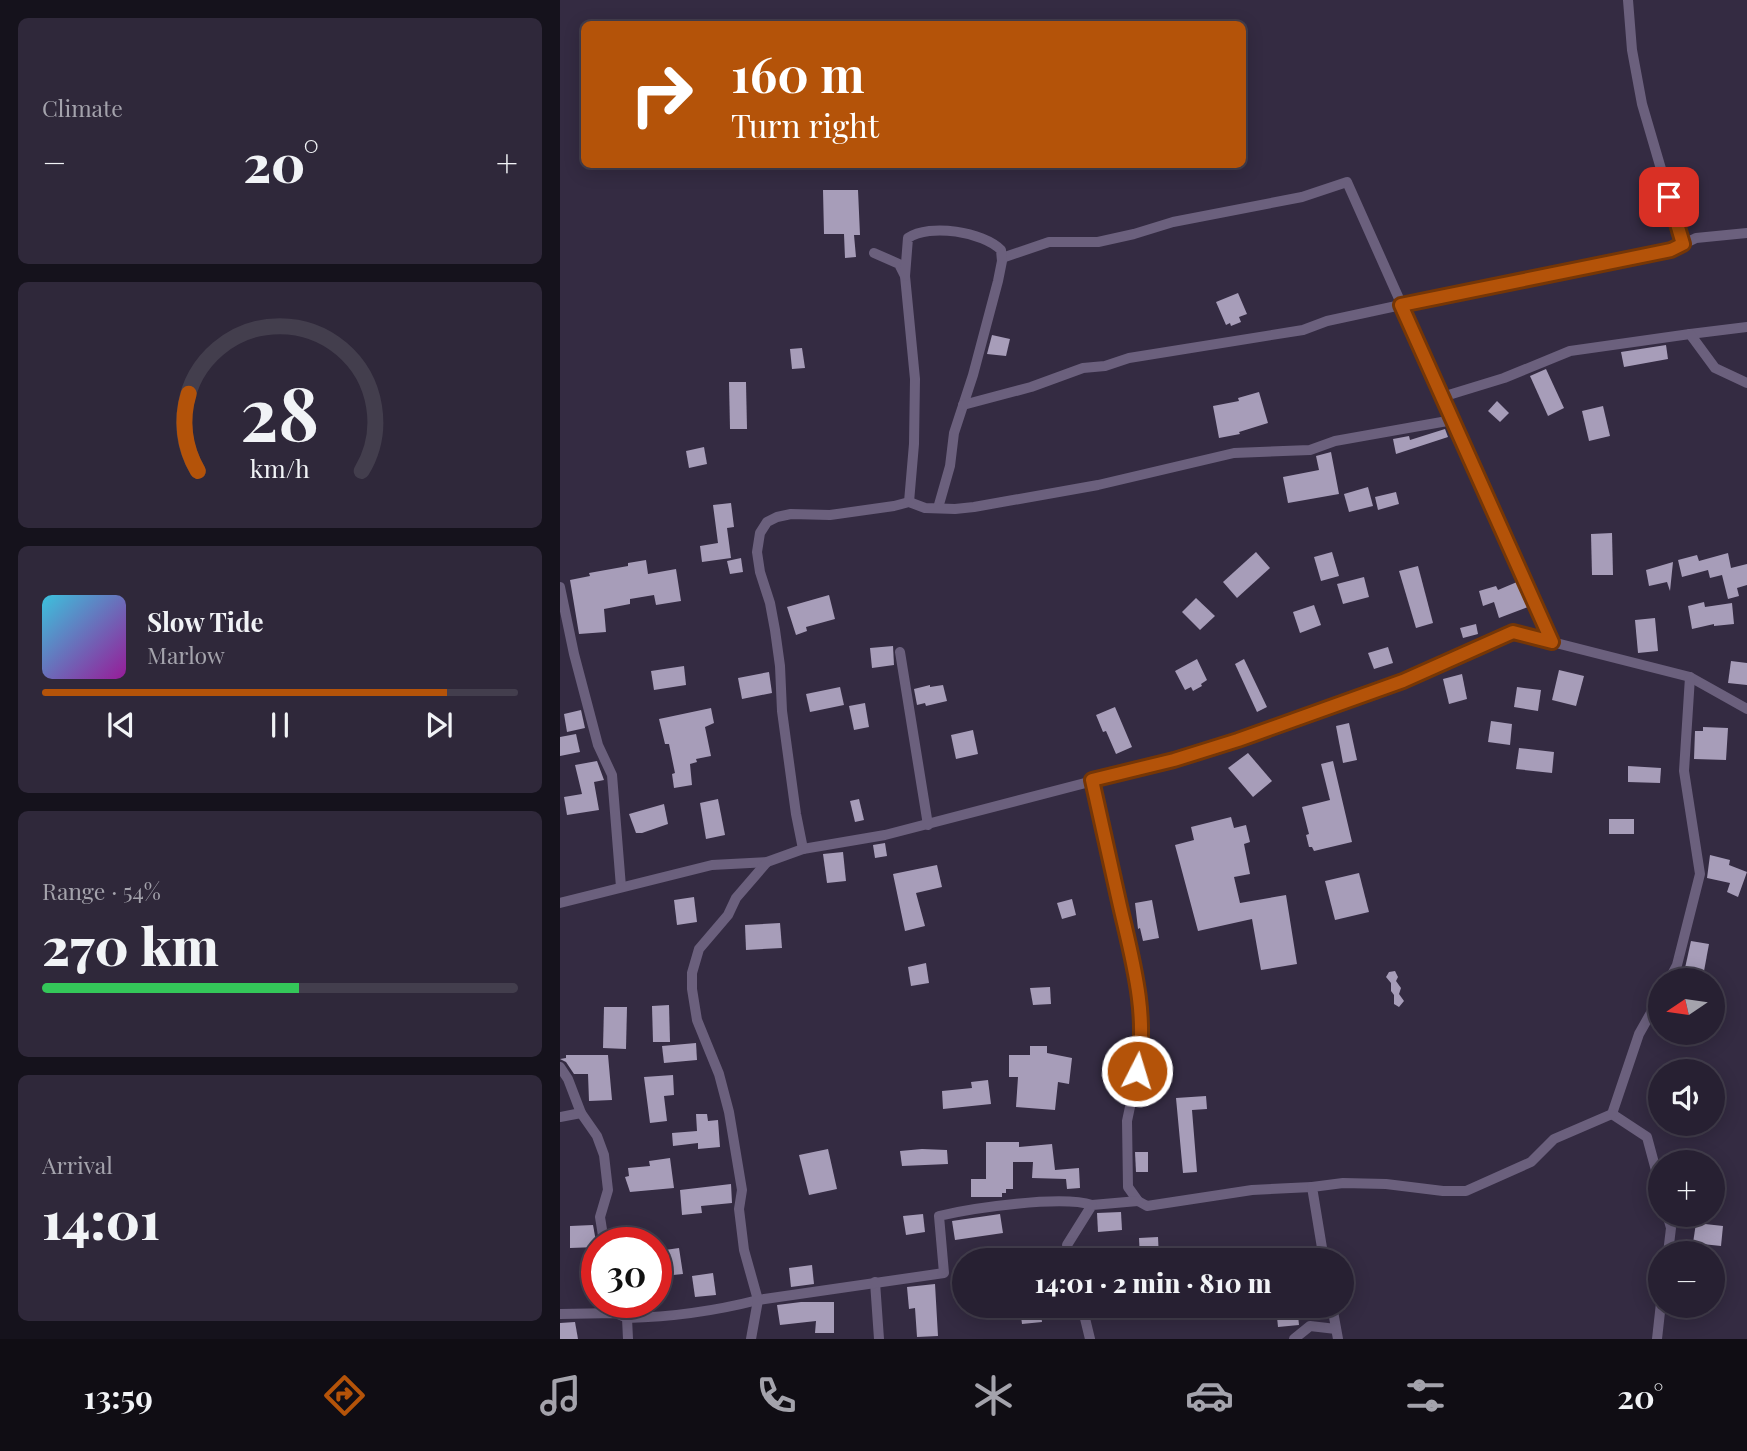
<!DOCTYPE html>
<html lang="en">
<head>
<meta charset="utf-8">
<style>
  :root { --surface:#272032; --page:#2f283a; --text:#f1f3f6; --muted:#a4a3ac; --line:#433e4d; --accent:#b45309 }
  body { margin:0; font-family:"Playfair Display",serif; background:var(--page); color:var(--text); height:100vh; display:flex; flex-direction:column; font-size:26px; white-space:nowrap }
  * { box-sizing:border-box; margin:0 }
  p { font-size:23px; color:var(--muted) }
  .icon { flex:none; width:38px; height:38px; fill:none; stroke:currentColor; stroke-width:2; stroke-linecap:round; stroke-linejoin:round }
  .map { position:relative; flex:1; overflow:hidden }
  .sheet { display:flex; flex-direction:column; gap:18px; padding:18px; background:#15121c; width:560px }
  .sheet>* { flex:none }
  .guide { position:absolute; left:21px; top:21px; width:665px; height:147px; border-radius:10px; box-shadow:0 4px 18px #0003,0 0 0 2px var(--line); background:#b45309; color:#fff; overflow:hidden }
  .needle { width:46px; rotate:257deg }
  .fabs { position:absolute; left:1088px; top:968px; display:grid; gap:14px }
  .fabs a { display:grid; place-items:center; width:77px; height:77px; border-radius:50%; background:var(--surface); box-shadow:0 4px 18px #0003,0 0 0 2px var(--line); font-size:35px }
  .speed { position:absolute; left:21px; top:1227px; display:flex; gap:14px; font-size:35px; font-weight:700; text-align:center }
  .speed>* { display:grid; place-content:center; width:91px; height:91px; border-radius:50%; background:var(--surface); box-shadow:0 4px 18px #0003,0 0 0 2px var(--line); line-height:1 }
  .speed .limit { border:10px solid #d22; background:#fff; color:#111 }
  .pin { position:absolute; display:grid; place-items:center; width:60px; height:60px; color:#fff; margin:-30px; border-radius:14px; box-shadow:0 4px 10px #0006 }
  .me { position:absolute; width:77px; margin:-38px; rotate:5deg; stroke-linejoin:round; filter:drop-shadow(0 0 5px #0008) }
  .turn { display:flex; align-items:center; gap:24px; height:147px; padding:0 35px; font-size:32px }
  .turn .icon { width:91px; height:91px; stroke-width:2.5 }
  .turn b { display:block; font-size:49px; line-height:60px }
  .big { font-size:52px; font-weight:800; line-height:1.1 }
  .sheet .widget { flex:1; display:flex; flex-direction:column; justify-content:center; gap:10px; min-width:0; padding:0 24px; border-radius:10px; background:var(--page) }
  .sheet .dial { align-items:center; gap:0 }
  .dial svg { height:182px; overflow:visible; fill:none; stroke:var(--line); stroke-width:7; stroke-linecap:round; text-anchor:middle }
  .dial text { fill:var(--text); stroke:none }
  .song { display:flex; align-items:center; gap:21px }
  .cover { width:84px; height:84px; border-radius:10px; background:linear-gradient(135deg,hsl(190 70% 55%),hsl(300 70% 35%)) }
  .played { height:7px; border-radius:4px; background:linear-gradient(90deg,var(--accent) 85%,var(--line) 85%) }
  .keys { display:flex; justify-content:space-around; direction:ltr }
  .heat { display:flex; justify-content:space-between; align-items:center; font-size:38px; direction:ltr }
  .charge { height:10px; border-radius:5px; background:linear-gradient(90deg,#34c759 54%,var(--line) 0) }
  .trip { position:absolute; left:392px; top:1248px; width:402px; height:70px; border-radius:35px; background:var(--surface); box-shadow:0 4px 18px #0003,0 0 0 2px var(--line); font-weight:800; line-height:70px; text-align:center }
  .tab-bar { display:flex; height:112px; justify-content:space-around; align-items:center; background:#100d14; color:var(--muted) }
  .tab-bar .icon { width:49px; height:49px }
  .tab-bar .selected { color:var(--accent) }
  .tab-bar b { font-size:32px; color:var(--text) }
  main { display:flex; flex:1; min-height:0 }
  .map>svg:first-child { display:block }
  .building { fill:#a79db9 }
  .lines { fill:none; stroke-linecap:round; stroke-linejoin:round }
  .street { stroke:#6b607d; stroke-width:10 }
  .route-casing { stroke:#753606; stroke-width:18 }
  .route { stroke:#b45309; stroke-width:12 }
</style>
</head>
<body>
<main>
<section class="sheet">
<div class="widget"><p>Climate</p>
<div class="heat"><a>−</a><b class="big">20°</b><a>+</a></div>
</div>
<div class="widget dial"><svg viewBox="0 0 100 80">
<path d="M14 69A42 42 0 1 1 86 69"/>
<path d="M14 69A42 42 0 0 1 10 35" stroke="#b45309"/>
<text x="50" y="56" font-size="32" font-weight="700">28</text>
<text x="50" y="72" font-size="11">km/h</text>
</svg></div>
<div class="widget">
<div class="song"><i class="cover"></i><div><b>Slow Tide</b><p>Marlow</p></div></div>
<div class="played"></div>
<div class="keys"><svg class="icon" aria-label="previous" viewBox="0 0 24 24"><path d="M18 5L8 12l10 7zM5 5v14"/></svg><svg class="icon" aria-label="pause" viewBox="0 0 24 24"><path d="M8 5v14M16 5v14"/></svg><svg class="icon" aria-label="next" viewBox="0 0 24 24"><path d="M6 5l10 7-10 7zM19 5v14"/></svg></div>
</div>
<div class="widget"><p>Range · 54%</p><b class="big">270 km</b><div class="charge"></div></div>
<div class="widget"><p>Arrival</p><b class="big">14:01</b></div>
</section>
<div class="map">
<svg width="1187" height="1339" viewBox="0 0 1187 1339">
  <rect width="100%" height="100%" fill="#342b42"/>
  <g class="building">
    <polygon points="263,190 298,190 300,235 294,235 296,257 285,258 284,234 264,234"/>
    <polygon points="678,293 687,314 679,317 681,322 671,326 670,323 666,325 656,302"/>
    <polygon points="432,335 450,339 446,356 427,354"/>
    <polygon points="1106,345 1108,359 1064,367 1061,352"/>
    <polygon points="242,348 245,368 232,369 230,349"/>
    <polygon points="986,369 1004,408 988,416 970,376"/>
    <polygon points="169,382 186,382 187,429 170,429"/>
    <polygon points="699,392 708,423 679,432 680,434 659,438 653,406 679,401 678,398"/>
    <polygon points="937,401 949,413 940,422 928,411"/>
    <polygon points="1043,406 1050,436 1029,441 1022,411"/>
    <polygon points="885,429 888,437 836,454 833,439 849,436 850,440"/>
    <polygon points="144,447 147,464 129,468 126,451"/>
    <polygon points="771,452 779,494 728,503 723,477 759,470 756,456"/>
    <polygon points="808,487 813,506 789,512 784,494"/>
    <polygon points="836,492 839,504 818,510 815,497"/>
    <polygon points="171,503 174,527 167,528 171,558 142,562 140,546 158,543 153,505"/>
    <polygon points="1052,533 1053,575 1032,575 1031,534"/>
    <polygon points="696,552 710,568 677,598 663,582"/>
    <polygon points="772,552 779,576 761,581 754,557"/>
    <polygon points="1168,553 1171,568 1187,564 1187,585 1177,588 1179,596 1168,599 1162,575 1150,578 1148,570 1122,577 1118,560 1137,555 1139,561"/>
    <polygon points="181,558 183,572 170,574 167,561"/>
    <polygon points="86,560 88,574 116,569 121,601 96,605 94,595 70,599 70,604 44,609 46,632 19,634 10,580 30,576 29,573 68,566 68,563"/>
    <polygon points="1113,562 1110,591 1107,582 1089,586 1086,570"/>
    <polygon points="858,566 873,623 856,628 839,571"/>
    <polygon points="804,577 809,597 783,604 777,584"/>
    <polygon points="957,582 968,607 939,618 934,602 923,606 919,591 936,586 938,590"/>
    <polygon points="269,595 275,619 246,627 247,631 236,635 227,607"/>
    <polygon points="636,598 655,616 640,630 622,612"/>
    <polygon points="1144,602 1145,607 1172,603 1174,624 1154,626 1154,624 1132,629 1128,606"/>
    <polygon points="754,605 761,625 740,633 733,612"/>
    <polygon points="1095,618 1098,651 1078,653 1075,620"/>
    <polygon points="916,624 918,634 903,638 900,628"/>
    <polygon points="333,646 334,665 312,668 310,648"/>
    <polygon points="828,647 833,663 814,669 808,653"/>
    <polygon points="637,659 647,680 641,684 642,686 633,691 631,687 625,690 615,671"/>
    <polygon points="684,659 707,707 697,712 675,664"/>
    <polygon points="1171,661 1187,663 1187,685 1168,683"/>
    <polygon points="124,666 126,685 94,690 91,671"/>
    <polygon points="999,670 1024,676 1016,706 992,700"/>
    <polygon points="209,672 212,693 182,699 178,678"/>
    <polygon points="902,674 907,699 889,704 883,679"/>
    <polygon points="370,685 370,687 383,685 387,701 366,706 365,703 357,705 354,689"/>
    <polygon points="280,687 284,705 250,712 246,694"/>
    <polygon points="957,687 981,690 978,711 954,707"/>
    <polygon points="305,703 309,727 294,730 289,706"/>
    <polygon points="555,707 572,747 556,754 546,731 543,732 536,715"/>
    <polygon points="151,708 154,723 145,727 151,756 136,759 137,762 130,764 132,785 114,788 112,774 115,773 109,744 105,744 99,719"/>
    <polygon points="21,710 25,728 7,732 4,714"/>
    <polygon points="931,721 952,724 950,745 928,742"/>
    <polygon points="789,723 797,760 783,763 776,726"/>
    <polygon points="1143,727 1168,728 1166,760 1134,759 1135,731 1143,731"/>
    <polygon points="413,730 418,754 396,759 391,735"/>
    <polygon points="16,734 20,752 0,756 0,737"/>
    <polygon points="959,748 994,752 992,773 956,769"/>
    <polygon points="688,753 712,781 693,797 668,768"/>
    <polygon points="37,761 44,780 34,782 39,810 7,815 4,797 22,794 15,765"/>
    <polygon points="773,761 792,842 754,851 752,847 749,847 746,835 749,834 742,807 770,800 761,764"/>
    <polygon points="1068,766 1101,768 1100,783 1068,782"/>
    <polygon points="158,799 165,835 146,839 140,803"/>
    <polygon points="299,799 304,820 295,822 290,801"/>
    <polygon points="104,804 108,824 82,833 76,833 69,814"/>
    <polygon points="671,817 674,828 686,825 690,842 684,844 690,874 674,877 680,903 726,895 737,964 701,970 692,919 638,931 615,845 634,840 631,827"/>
    <rect x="1049" y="819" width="25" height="15"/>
    <polygon points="325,843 327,856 315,858 313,845"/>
    <polygon points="283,852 286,881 267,883 263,854"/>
    <polygon points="1150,855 1170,860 1169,865 1187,872 1178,897 1167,892 1170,883 1147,878"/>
    <polygon points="377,865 382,887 356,893 365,926 345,931 333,874"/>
    <polygon points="799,873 809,912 775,920 765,881"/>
    <polygon points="134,897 137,922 117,925 114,900"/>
    <polygon points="512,899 516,915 502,919 497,903"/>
    <polygon points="592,900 599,938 583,941 580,928 578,929 575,903"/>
    <polygon points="220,923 222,948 186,950 185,925"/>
    <polygon points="1131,941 1149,944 1144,971 1125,968"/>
    <polygon points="366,963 369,983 351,986 348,967"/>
    <polygon points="835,971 838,977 836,981 841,988 839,994 844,1001 839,1007 834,1004 834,995 831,991 831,983 826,977 829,972"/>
    <polygon points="490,987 491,1004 473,1005 470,988"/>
    <polygon points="109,1005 110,1042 93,1042 92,1006"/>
    <polygon points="44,1007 67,1007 66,1049 43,1048"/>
    <polygon points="136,1043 137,1060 104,1063 102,1046"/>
    <polygon points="470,1046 487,1046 487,1053 512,1058 509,1084 498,1082 495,1110 456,1107 458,1077 449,1077 449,1055 470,1055"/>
    <polygon points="6,1055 48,1055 52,1100 29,1101 28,1074 14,1074 6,1062 0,1059 6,1058"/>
    <polygon points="113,1075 114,1095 104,1096 107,1121 90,1123 84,1077"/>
    <polygon points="428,1080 431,1104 383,1109 382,1091 412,1088 411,1082"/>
    <polygon points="646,1096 647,1109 632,1110 637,1172 623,1173 616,1098"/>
    <polygon points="136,1114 147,1114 148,1121 158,1120 160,1147 138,1149 138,1143 113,1146 112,1133 137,1131"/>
    <polygon points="426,1142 459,1142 459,1147 492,1144 495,1170 519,1168 520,1188 507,1189 506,1179 472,1178 473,1162 453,1162 453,1189 446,1189 446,1193 442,1193 442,1197 411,1197 411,1179 426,1179"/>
    <polygon points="268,1149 277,1189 249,1195 239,1155"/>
    <polygon points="362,1149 387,1150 388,1164 342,1166 340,1151"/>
    <polygon points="575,1152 588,1152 588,1172 576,1172"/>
    <polygon points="110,1158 114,1188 70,1192 65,1177 69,1176 68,1168 90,1166 89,1161"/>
    <polygon points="171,1184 172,1203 141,1206 142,1213 122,1215 120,1190"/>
    <polygon points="561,1212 562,1230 538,1232 537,1213"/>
    <polygon points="363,1214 365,1232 346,1235 343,1216"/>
    <polygon points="440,1214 443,1233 395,1240 392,1221"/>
    <polygon points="1136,1223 1163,1226 1161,1246 1133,1243"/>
    <polygon points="33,1225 37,1247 10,1248 10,1226"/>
    <polygon points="598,1237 599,1258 580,1259 579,1238"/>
    <polygon points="119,1248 123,1274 103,1276 102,1268 97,1269 98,1251"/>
    <polygon points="252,1265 254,1284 231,1287 229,1268"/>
    <polygon points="153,1273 156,1295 135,1297 132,1276"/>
    <polygon points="375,1284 378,1336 357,1337 355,1308 349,1309 347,1287"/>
    <polygon points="241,1302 274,1302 274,1333 255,1333 256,1321 220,1325 217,1305"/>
    <polygon points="480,1306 482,1322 462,1324 460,1309"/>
    <polygon points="737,1306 739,1325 718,1327 716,1307"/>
    <polygon points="15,1322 18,1339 0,1339 0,1323"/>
  </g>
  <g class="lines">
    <g class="street">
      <polyline points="1068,0 1072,50 1082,104 1123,244"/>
      <polyline points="314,253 339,264 345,276 355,379 354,444 349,502"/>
      <polyline points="442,258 489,242 538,242 574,234 613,222 742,197 787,182 992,642"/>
      <path d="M345,276L348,238C370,223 423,232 441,250L442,261L438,281L413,375L394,433L390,466L378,508"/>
      <polyline points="1130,334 1187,327"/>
      <polyline points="882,397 944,378 1010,351 1130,334 1155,368 1187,383"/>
      <polyline points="403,405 471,387 523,368 545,366 569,358 743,330 767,321 841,305 1111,250 1136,238 1187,233"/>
      <polyline points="0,587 14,654 38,745 52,775 61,887"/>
      <polyline points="340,652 368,825"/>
      <polyline points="532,780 571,957 579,1009 581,1055 567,1121 568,1187 578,1201 587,1206 692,1190 752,1187"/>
      <polyline points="243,849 236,814 222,711 220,666 215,630 210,603 200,572 197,552 200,533 207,522 217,517 231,514 270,515 334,506 349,502 365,508 395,509 414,507 538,485 674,453 750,450 775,441 893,420"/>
      <polyline points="0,903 152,865 207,862 243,849 325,835 614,760 678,739 843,681 953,632 1130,677 1187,709"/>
      <polyline points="1109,980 1117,965 1140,874 1124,771 1130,677"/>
      <polyline points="1101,995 1079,1034 1052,1114 1087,1137 1101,1189"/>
      <polyline points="0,1067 8,1079 21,1113 37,1136 44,1155 48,1190 40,1217 44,1242"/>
      <polyline points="0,1117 21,1113"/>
      <polyline points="1107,1214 1111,1228 1108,1253"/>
      <polyline points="511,1260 507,1245 532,1205 578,1201"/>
      <polyline points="764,1260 752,1187 783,1183 826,1184 883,1191 906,1191 971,1162 994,1139 1052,1114"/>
      <polyline points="315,1282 319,1339"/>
      <path d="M62,1302L67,1318C112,1317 155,1311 198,1300L184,1250L179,1209L182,1190L169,1112L159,1074L137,1020L132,989V973L139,949L168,915L176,898L207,862"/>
      <polyline points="522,1306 530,1339"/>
      <polyline points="772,1306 778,1339"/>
      <polyline points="0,1314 56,1313 67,1318 68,1339"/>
      <path d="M191,1339L198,1300L384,1273L379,1216C412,1208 502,1195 532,1205"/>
      <polyline points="734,1339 750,1326 776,1329"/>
      <polyline points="1097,1339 1101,1303"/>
    </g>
  </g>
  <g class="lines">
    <defs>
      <path id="route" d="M577,1071C589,1017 572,958 560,906C551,864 541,822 532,780L614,760L678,740L843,681L953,632L992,642L841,305L1111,250L1123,244L1109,197"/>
    </defs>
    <use href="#route" class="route-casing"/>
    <use href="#route" class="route"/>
  </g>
</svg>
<div class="fabs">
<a><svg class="needle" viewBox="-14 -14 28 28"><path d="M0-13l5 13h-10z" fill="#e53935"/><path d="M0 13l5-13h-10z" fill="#a4a3ac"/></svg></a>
<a><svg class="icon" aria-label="sound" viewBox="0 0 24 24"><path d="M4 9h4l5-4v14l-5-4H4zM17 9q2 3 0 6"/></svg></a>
<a>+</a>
<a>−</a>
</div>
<div class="speed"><div class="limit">30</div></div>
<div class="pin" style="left:1109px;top:197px;background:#d93025"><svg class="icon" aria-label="arrive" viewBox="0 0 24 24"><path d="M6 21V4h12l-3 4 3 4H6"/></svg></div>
<svg class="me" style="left:577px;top:1071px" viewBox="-20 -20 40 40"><circle r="17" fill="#b45309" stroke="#fff" stroke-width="3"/><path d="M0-11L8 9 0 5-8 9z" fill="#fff"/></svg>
<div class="trip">14:01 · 2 min · 810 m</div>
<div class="guide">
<div class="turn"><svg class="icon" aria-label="right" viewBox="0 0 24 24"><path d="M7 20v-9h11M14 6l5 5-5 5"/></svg><div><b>160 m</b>Turn right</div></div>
</div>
</div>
</main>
<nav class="tab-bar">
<b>13:59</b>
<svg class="icon selected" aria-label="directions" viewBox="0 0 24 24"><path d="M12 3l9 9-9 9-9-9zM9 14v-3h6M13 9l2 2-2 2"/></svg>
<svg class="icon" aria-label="music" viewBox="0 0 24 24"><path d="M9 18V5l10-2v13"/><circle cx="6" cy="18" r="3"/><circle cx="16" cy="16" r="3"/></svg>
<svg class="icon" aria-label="phone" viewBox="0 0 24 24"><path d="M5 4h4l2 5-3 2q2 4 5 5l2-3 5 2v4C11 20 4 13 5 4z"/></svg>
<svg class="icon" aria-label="climate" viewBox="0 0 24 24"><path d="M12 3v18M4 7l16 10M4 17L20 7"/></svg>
<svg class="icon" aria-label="car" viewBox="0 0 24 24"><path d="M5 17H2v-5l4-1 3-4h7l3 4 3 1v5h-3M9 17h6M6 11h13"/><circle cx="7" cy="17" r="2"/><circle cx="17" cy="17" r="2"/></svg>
<svg class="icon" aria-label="filters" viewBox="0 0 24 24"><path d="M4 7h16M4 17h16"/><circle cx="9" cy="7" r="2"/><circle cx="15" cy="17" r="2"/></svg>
<b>20°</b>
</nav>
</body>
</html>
